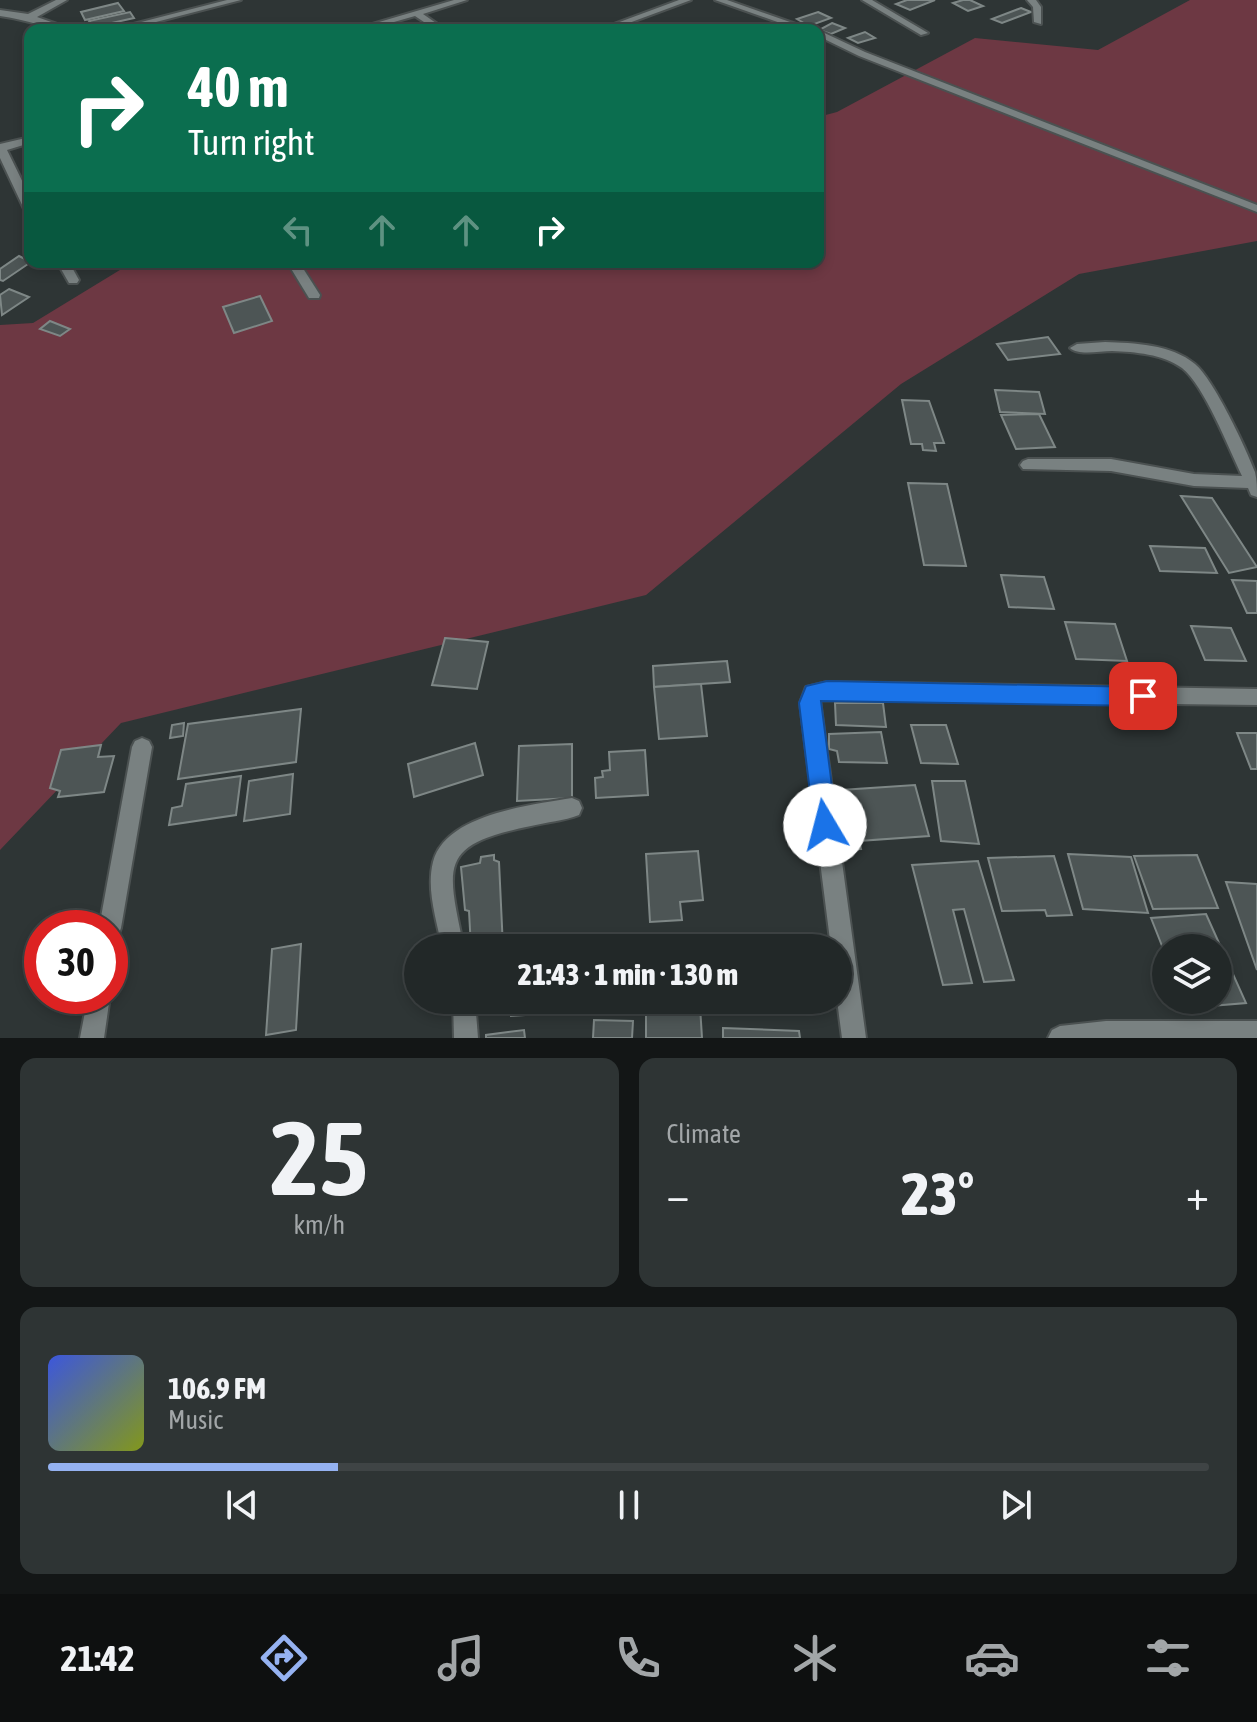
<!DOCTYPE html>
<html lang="en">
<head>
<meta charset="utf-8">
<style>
  :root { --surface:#222828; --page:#2e3434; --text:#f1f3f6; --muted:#a2a6a8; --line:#3f4445; --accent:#95b2f1 }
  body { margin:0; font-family:"Asap Condensed",sans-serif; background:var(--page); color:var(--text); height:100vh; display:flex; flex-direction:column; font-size:30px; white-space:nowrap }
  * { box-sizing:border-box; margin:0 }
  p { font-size:26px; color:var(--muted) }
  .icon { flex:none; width:44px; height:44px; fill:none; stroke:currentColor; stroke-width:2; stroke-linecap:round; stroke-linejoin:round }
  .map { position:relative; height:1038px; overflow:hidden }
  .details { display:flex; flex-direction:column; gap:20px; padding:20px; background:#131616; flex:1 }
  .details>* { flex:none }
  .guide { position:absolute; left:24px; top:24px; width:800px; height:244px; border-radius:16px; box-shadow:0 4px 12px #0003,0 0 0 2px var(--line); background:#0b6e4f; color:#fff; overflow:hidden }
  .tools { position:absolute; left:1152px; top:934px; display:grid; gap:16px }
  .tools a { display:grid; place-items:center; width:80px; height:80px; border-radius:50%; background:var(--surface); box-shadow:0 4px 12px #0003,0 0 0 2px var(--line); font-size:40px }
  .speed { position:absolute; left:24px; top:910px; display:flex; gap:16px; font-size:40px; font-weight:700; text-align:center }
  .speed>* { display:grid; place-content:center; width:104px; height:104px; border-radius:50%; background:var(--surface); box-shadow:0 4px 12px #0003,0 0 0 2px var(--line); line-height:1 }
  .speed .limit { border:12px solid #d22; background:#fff; color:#111 }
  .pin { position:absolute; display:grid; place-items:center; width:68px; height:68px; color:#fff; margin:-34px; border-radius:16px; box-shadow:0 4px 12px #0006 }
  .me { position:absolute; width:88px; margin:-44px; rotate:352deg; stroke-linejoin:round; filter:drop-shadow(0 0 6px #0008) }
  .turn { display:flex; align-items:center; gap:28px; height:168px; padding:0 32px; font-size:36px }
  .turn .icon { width:104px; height:104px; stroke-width:2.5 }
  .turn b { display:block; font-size:56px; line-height:68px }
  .lanes { display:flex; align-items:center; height:76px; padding:0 32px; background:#0003; justify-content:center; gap:40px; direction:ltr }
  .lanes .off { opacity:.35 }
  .big { font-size:60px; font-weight:800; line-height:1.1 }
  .details .widget { flex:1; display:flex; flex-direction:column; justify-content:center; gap:12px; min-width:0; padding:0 28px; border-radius:16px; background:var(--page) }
  .details .dial { align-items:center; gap:0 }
  .dial b { font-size:104px; line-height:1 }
  .song { display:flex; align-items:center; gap:24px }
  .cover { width:96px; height:96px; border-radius:12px; background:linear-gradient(135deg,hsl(230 70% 55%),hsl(70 70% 35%)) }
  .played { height:8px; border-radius:4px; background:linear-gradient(90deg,var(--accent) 25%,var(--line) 25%) }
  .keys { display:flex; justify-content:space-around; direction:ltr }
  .heat { display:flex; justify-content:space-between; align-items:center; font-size:44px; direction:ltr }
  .details .tiles { flex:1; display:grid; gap:20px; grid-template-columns:1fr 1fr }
  .widget:last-child { grid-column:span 2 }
  .trip { position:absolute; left:404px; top:934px; width:448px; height:80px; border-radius:40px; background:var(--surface); box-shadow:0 4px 12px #0003,0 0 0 2px var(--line); font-weight:800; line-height:80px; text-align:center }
  .dock { display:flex; height:128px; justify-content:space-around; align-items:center; background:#0e1010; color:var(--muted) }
  .dock .icon { width:56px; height:56px }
  .dock .on { color:var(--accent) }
  .dock b { font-size:36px; color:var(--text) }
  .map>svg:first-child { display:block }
  .green { fill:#6d3843 }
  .building { fill:#4d5555; stroke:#7e8786; stroke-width:2 }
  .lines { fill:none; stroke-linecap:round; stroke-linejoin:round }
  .minor-casing { stroke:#4b5151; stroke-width:4 }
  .minor { fill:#798181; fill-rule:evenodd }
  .route { fill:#1a73e8; stroke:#114b97; stroke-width:2 }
</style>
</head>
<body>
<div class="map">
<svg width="1257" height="1038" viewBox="0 0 1257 1038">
  <rect width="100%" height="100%" fill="#2e3535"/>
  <polygon class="green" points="1190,0 1257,0 1257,241 1079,274 901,384 646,595 121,723 0,850 0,325 33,323 133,262 818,262 818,117 837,112 975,38 1098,50"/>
  <g class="building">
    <polygon points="907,0 935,0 910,10 896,4"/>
    <polygon points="963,0 970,0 983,6 968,11 953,3"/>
    <polygon points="118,3 124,11 85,20 81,12"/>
    <polygon points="1021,8 1031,12 1002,23 992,19"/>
    <polygon points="130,12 134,18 94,27 89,21"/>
    <polygon points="818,12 831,18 809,26 797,19"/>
    <polygon points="832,23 845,28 831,34 819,30"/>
    <polygon points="865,32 875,38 858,43 848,38"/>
    <polygon points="19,256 31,262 3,281 0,280 0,269"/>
    <polygon points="9,289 29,297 2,315 0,295"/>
    <polygon points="260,296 272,321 234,333 223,307"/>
    <polygon points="50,321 70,329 60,336 40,329"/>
    <polygon points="1048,337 1060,354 1008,360 997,344"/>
    <polygon points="995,390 1039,392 1045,414 1000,412"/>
    <polygon points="902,400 929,401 944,443 934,443 936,451 923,450 922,444 911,444"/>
    <polygon points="1039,414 1055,447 1016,449 1001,415"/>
    <polygon points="908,483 947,484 966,566 924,565"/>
    <polygon points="1181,496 1212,498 1257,567 1229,573"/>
    <polygon points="1150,546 1205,548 1217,573 1160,571"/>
    <polygon points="1001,575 1044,577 1054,609 1009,607"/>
    <polygon points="1232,580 1257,581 1257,613 1247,613"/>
    <polygon points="1065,622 1115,624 1127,661 1076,659"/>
    <polygon points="1191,626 1231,628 1246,661 1205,660"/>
    <polygon points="445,638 488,642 477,689 432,685"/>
    <polygon points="727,661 730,682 654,687 653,666"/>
    <polygon points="701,684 707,736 659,739 654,687"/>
    <polygon points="835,703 883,703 886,727 836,725"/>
    <polygon points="301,709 296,762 178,779 188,724"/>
    <polygon points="184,723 183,736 170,738 172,725"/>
    <polygon points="911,725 946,725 958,764 921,763"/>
    <polygon points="881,732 887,763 839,762 837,751 829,749 829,734"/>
    <polygon points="1237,733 1257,733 1257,769 1251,769"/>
    <polygon points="475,743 483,775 414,797 408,764"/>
    <polygon points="572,744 572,798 517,801 519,746"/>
    <polygon points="101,745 98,757 114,756 104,792 58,797 60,791 50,788 61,750"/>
    <polygon points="645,750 648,795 596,798 595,778 603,777 602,771 610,770 609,752"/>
    <polygon points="293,774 290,814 244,821 249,781"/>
    <polygon points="241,776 236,815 169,825 172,808 182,806 186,784"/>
    <polygon points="932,781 965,781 979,844 941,841"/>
    <polygon points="915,785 929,836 859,841 861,849 838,850 826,791"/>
    <polygon points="698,851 703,900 680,902 682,920 650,922 646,854"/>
    <polygon points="1068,854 1131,857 1148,913 1083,909"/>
    <polygon points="494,855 494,860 499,862 503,948 471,948 469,911 465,910 461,867 480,863 481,857"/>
    <polygon points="1197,855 1218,908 1153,909 1134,856"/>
    <polygon points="1054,856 1072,915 1047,916 1045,910 1002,911 988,858"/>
    <polygon points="978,861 1014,980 984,982 964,909 953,910 972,983 943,985 912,865"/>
    <polygon points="1226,882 1257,884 1257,970"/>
    <polygon points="1206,914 1246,1003 1187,1008 1184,1000 1218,1000 1218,948 1166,948 1166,956 1151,918"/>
    <polygon points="569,933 570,948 512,948 512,937"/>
    <polygon points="301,944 296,1030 266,1035 272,949"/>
    <polygon points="479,1000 505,1000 505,1006 486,1009"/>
    <polygon points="511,1000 571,1000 571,1012 511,1016"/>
    <polygon points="571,1000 636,1000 636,1006"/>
    <polygon points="646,1006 700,1006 702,1038 646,1038"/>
    <polygon points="594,1020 633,1021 632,1038 593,1038"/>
    <polygon points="723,1028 799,1031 800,1038 723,1038"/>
    <polygon points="524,1030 525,1038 486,1038 486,1035"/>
  </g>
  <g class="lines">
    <defs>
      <g id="minor">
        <path d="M56,0H67L37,17L74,30C51,30 25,19 0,16V10L28,14Z"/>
        <polygon points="227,0 241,0 125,30 110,30"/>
        <polygon points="454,0 467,0 423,14 446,30 436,30 415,16 366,30 352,30"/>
        <polygon points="679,0 691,0 610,30 598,30"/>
        <polygon points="715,0 727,0 813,30 800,30"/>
        <polygon points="862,0 872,0 928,33 921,35"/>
        <polygon points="1027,0 1036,0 1041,7 1041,24 1034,22 1033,7"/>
        <polygon points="818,30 865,52 1257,205 1257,212 859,56 818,36"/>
        <polygon points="30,137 30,143 7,150 30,197 30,212 24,209 0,158 0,144"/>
        <polygon points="57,262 69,262 79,280 77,283 69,283"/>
        <polygon points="287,262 299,262 320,295 319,298 309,298"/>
        <path d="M1105,342C1134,343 1171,344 1195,364C1214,380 1246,448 1255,472C1257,480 1257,489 1257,497L1251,495L1248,488L1194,486L1111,471L1023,469L1020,465L1023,461L1028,459H1111L1194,474L1242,476C1229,449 1204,385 1182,368C1162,354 1136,352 1112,351C1099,351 1079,356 1070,348L1077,344Z"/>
        <polygon points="827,682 1257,689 1257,705 820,700 866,1038 842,1038 837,1000 838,948 831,948 800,703 806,687"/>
        <polygon points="142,738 149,741 152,747 121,928 118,936 110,939 110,928 99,928 132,747 135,741"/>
        <path d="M572,798L579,801L582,808L579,815C564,821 547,822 531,826C437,845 447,865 464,948H442C437,921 426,890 433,862C445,814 531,805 572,798Z"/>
        <polygon points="110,995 110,996 104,1038 80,1038 88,996"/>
        <polygon points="453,1000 475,1000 478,1038 454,1038"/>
        <polygon points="1106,1021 1257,1021 1257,1038 1048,1038 1052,1030 1060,1026"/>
      </g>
    </defs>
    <use href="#minor" class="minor-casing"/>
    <use href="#minor" class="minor"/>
  </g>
  <polygon class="route" points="827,681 1143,687 1150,689 1153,696 1150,703 1143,706 821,701 837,825 834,833 825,837 817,833 814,825 799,703 806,686"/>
</svg>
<div class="tools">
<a><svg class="icon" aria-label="layers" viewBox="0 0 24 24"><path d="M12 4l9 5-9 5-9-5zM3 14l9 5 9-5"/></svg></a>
</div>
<div class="speed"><div class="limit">30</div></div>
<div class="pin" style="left:1143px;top:696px;background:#d93025"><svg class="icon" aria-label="arrive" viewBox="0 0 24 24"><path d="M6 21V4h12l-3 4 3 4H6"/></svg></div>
<svg class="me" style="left:825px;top:825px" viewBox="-20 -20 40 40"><circle r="19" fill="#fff"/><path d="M0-13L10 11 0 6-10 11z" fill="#1a73e8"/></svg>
<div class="trip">21:43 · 1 min · 130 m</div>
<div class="guide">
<div class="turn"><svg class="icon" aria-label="right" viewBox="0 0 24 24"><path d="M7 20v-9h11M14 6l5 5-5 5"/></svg><div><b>40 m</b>Turn right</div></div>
<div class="lanes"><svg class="icon off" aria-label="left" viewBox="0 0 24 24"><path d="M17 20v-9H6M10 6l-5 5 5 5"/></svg><svg class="icon off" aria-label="ahead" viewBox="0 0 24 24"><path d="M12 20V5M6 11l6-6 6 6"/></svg><svg class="icon off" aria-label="ahead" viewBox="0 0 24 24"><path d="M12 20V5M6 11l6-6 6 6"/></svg><svg class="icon" aria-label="right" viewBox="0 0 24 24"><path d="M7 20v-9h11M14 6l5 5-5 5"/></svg></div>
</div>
</div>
<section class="details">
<div class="tiles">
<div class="widget dial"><b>25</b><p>km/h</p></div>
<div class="widget"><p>Climate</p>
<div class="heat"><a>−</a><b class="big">23°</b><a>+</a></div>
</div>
<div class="widget">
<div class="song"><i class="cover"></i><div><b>106.9 FM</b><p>Music</p></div></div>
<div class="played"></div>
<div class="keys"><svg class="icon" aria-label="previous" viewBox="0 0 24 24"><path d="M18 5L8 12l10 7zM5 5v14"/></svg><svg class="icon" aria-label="pause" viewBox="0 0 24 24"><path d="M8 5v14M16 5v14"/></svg><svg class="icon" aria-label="next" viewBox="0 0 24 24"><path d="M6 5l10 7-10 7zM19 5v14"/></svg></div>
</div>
</div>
</section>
<nav class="dock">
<b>21:42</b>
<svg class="icon on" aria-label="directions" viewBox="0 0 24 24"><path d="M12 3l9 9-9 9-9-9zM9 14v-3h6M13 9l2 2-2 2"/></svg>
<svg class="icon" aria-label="music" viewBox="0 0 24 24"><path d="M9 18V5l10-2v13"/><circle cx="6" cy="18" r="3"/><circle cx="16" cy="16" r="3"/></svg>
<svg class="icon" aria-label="phone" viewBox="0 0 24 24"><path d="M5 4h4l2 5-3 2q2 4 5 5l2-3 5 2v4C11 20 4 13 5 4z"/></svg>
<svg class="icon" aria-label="climate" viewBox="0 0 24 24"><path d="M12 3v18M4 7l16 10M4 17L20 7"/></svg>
<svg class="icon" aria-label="car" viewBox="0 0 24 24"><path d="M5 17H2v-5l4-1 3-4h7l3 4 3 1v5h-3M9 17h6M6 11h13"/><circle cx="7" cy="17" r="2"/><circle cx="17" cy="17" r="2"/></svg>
<svg class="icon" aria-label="filters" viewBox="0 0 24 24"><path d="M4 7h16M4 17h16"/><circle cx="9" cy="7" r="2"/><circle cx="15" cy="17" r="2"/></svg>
</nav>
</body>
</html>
